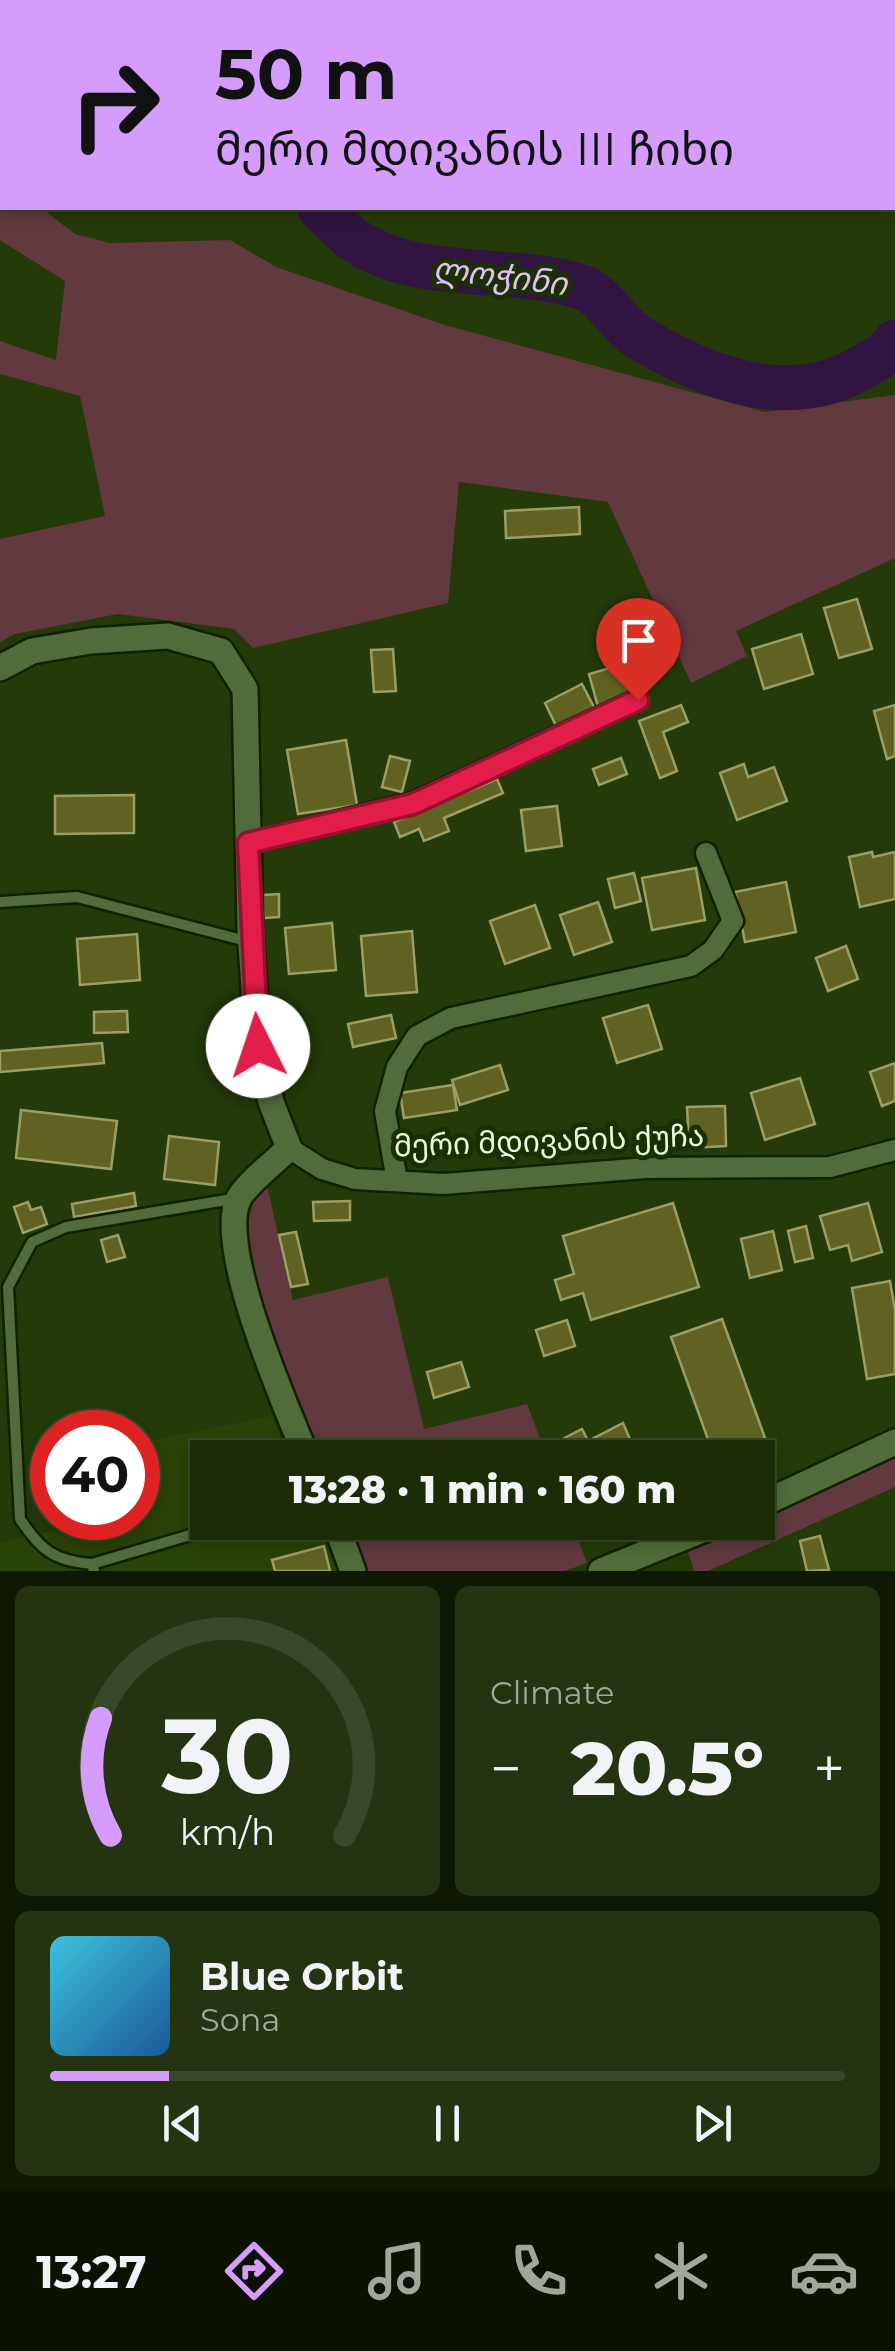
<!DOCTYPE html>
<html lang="en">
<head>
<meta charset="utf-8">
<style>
  :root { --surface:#1b2c07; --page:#243411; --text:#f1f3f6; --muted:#a0a79b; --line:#394828; --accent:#d59cfb }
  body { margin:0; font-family:Montserrat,"Noto Sans Georgian",sans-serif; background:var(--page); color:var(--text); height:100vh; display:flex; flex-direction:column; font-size:38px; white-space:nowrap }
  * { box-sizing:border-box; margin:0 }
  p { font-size:32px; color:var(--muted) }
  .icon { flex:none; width:55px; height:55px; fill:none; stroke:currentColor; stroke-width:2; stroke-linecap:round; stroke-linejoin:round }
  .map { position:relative; height:1571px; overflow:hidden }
  .side { display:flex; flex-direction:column; gap:15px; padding:15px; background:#0f1804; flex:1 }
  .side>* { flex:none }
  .banner { position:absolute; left:0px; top:0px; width:895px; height:210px; box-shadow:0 5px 15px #0003,0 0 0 2px var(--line); background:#d59cfb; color:#111; overflow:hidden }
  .speed { position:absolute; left:30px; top:1410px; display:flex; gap:20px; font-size:50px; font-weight:700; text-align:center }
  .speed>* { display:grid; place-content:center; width:130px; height:130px; border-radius:50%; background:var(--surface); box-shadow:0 5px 15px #0003,0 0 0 2px var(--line); line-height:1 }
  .speed .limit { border:15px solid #d22; background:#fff; color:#111 }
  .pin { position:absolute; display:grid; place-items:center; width:85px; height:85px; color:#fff; margin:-102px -42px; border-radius:50% 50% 50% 0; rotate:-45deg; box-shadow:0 0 10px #0007 }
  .pin .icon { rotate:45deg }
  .me { position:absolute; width:110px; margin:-55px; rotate:356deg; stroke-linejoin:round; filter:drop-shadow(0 0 8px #0008) }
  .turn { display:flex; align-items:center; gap:35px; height:210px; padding:0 50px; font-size:45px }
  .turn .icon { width:130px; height:130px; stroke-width:2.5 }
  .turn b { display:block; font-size:70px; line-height:85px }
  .big { font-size:75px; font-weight:800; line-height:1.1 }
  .side .widget { flex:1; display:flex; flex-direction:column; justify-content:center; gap:15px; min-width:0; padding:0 35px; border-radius:15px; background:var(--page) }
  .side .dial { align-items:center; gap:0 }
  .dial svg { height:260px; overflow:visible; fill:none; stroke:var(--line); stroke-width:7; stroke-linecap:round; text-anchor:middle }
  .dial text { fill:var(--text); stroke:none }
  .song { display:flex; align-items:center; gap:30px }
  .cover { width:120px; height:120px; border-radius:15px; background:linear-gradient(135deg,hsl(190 70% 55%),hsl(210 70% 35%)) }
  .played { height:10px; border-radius:5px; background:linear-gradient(90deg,var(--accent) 15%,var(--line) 15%) }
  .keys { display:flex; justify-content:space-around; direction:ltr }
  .heat { display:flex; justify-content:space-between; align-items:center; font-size:55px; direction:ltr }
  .side .tiles { flex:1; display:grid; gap:15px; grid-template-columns:1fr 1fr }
  .widget:last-child { grid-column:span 2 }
  .trip { position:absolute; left:190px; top:1440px; width:585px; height:100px; border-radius:0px; background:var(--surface); box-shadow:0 5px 15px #0003,0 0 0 2px var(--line); font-weight:800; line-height:100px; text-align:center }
  .tabs { display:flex; height:160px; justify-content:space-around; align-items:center; background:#0b1203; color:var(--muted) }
  .tabs .icon { width:70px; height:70px }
  .tabs .on { color:var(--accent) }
  .tabs b { font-size:45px; color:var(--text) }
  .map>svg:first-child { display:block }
  .built { fill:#294207 }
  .green { fill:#61393f }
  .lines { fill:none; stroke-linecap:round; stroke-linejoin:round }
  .river { stroke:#311442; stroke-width:45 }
  .building { fill:#606221; stroke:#9b9e65; stroke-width:2.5 }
  .service-casing { stroke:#102000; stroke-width:15 }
  .minor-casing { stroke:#102000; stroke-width:25 }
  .tertiary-casing { stroke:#102000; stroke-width:30 }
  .service { stroke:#526b3a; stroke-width:10 }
  .minor { stroke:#526b3a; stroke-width:20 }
  .tertiary { stroke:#526b3a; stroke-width:25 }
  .route-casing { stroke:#92132f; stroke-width:25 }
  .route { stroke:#e11d48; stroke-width:18 }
  .labels { text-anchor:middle; stroke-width:10; stroke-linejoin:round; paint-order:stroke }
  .street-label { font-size:30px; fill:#ebfadf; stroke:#1a3000 }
  .water-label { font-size:32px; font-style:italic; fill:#e3befd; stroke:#1a3000 }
</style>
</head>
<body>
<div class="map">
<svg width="895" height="1571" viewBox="0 0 895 1571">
  <rect width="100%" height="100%" fill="#243a09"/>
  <polygon class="built" points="271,1416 289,1457 208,1458 208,1522 316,1523 337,1571 0,1571 0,1542 61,1529 57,1518 138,1518 138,1443"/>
  <g class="green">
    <polygon points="0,175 2,208 41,208 75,234 110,243 230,240 276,267 448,326 765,412 895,395 895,558 736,631 747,656 691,683 608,502 459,482 448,603 253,648 234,629 118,614 15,634 0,642 0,539 105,516 80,396 0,374 0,341 56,360 65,281 0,240"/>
    <polygon points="266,1181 293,1300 388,1277 424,1429 527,1404 547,1457 321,1457 270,1343 245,1235 255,1194"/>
    <polygon points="895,1453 895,1487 708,1571 694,1571 687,1549 744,1523 758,1522 758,1516"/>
    <polygon points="348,1523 572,1523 587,1563 565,1571 357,1571"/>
  </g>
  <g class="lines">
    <g class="river">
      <polyline points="0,38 2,39"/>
      <path d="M320,208C332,219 345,235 359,243C426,284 510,264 582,287C603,294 618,324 638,337C704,377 787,410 859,369C872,361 887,356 895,342"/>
    </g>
  </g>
  <g class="building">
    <polygon points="579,507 580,534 506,538 505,511"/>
    <polygon points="857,599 872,649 839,658 824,608"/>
    <polygon points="666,623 678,647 632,671 619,647"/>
    <polygon points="801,634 813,674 764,689 752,649"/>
    <polygon points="393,649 396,691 374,692 371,650"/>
    <polygon points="624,664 633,697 598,707 589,674"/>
    <polygon points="582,684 596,711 558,730 545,703"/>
    <polygon points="681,705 688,722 663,732 677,771 660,778 639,721"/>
    <polygon points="895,705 895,756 887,759 874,711"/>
    <polygon points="346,740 357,805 298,814 287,750"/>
    <polygon points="390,756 410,761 402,792 382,787"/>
    <polygon points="621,758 627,774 599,785 593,769"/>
    <polygon points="744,764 748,777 774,767 787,801 737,820 720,773"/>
    <polygon points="497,779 503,793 444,818 449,831 424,841 419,829 400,837 394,822"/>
    <polygon points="134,795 134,833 55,834 55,796"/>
    <polygon points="557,806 562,846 526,851 521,810"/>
    <polygon points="872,852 873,857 895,852 895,899 860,907 849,857"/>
    <polygon points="696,868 705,920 652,930 642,878"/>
    <polygon points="634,873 641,901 615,908 608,879"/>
    <polygon points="786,882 796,932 745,942 735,892"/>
    <polygon points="279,894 279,917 264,918 263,895"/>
    <polygon points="598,902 612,942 574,955 560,915"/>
    <polygon points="535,905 550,948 505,964 490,921"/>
    <polygon points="332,923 336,970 289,974 285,928"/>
    <polygon points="412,931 417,992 366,996 361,936"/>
    <polygon points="137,934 140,980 80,985 77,939"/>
    <polygon points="846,946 858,979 828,991 816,958"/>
    <polygon points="648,1005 662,1049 617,1063 603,1018"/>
    <polygon points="127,1011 128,1032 94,1033 94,1012"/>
    <polygon points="391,1015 396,1038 353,1047 348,1024"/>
    <polygon points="102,1043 104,1063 0,1072 0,1051"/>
    <polygon points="895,1063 895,1101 882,1106 870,1072"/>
    <polygon points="500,1065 508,1090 460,1105 452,1080"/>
    <polygon points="800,1078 815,1124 765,1140 751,1093"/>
    <polygon points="453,1085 457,1110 404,1118 400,1093"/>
    <polygon points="725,1106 726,1146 689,1148 687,1107"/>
    <polygon points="21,1110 117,1121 111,1169 16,1158"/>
    <polygon points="169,1136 219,1142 215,1185 164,1179"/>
    <polygon points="134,1193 136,1206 74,1217 72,1204"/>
    <polygon points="350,1201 350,1220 314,1221 313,1202"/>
    <polygon points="28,1202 31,1210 41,1207 47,1224 23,1233 14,1207"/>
    <polygon points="673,1203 699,1287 591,1320 583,1293 561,1300 555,1280 574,1274 563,1236"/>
    <polygon points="868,1203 882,1252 852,1261 848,1245 830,1250 820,1216"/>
    <polygon points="806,1226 813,1258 795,1262 788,1231"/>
    <polygon points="773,1231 782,1270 750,1278 741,1239"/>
    <polygon points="296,1232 308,1284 291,1287 279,1235"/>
    <polygon points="118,1235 125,1257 107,1262 101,1240"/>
    <polygon points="890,1281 895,1310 895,1374 867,1379 852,1288"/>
    <polygon points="722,1319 765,1438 714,1456 671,1337"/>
    <polygon points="567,1320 575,1346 544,1356 536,1330"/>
    <polygon points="461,1362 469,1387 434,1398 427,1372"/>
    <polygon points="623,1423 638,1458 563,1458 555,1443 582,1429 588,1441"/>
    <polygon points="820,1536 829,1570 807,1571 800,1541"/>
    <polygon points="324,1546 330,1571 275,1571 272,1560"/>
  </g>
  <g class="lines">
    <defs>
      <g id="service">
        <polyline points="0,902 77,897 250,942"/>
        <polyline points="92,1564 234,1522"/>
        <path d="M94,1571L92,1564C55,1561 41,1551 20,1519L8,1287L32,1242L66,1227L238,1198"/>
      </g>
      <g id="minor">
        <polyline points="334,0 339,2"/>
        <polyline points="468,2 468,0"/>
        <polyline points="248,843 413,803 637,700"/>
        <polyline points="289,1148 322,1169 355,1179 444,1184 646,1168 830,1167 895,1150"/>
        <polyline points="397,1181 385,1111 397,1067 417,1036 451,1018 691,966 713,950 733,921 706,853"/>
      </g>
      <g id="tertiary">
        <path d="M0,668L32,651L91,641L168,636L221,651L245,689L250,930L258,1046L271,1102L289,1148C276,1161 247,1183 239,1198C214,1244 287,1409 307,1458"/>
        <polyline points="758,1506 895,1442"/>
        <polyline points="335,1522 353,1571"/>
        <polyline points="601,1571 722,1522"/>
      </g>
    </defs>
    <use href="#service" class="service-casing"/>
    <use href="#minor" class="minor-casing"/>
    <use href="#tertiary" class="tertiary-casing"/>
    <use href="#service" class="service"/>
    <use href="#minor" class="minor"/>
    <use href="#tertiary" class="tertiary"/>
  </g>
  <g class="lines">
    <defs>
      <polyline id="route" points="258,1046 248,843 413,804 638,700"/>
    </defs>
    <use href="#route" class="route-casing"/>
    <use href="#route" class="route"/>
  </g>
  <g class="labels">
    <g class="street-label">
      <text transform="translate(549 1141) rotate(-2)" y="10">მერი მდივანის ქუჩა</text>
    </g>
    <g class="water-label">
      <text transform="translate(500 276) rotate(7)" y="11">ლოჭინი</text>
    </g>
  </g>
</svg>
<div class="speed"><div class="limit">40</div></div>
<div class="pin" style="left:638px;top:700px;background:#d93025"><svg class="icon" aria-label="arrive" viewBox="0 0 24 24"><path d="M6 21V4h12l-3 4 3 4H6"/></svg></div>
<svg class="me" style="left:258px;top:1046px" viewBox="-20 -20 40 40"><circle r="19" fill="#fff"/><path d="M0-13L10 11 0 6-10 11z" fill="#e11d48"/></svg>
<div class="trip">13:28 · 1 min · 160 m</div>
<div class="banner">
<div class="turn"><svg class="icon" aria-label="right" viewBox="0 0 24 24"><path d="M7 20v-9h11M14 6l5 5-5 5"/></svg><div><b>50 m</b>მერი მდივანის III ჩიხი</div></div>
</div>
</div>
<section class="side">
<div class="tiles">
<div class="widget dial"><svg viewBox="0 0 100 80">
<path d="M14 69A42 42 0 1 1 86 69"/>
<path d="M14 69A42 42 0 0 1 11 33" stroke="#d59cfb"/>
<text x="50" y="56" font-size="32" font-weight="700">30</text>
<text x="50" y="72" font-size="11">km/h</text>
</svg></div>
<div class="widget"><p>Climate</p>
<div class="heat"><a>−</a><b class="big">20.5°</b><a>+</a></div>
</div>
<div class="widget">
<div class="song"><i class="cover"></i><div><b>Blue Orbit</b><p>Sona</p></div></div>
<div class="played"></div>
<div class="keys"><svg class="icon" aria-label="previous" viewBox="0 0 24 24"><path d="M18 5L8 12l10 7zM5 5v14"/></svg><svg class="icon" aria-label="pause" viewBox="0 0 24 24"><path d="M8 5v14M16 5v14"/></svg><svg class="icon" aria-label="next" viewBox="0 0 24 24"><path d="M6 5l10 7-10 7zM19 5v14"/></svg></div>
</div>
</div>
</section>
<nav class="tabs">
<b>13:27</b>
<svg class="icon on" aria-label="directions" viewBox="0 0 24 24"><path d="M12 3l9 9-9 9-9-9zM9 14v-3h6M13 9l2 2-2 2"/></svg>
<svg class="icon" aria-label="music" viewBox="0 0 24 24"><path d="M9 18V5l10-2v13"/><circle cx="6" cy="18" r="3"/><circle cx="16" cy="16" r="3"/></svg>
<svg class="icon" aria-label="phone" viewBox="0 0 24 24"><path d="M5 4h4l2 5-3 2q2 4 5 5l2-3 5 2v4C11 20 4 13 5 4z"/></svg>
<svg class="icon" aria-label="climate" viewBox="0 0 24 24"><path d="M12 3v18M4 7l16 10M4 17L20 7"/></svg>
<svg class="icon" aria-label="car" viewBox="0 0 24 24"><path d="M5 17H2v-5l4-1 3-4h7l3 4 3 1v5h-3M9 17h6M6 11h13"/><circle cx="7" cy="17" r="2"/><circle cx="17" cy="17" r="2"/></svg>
</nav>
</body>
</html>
